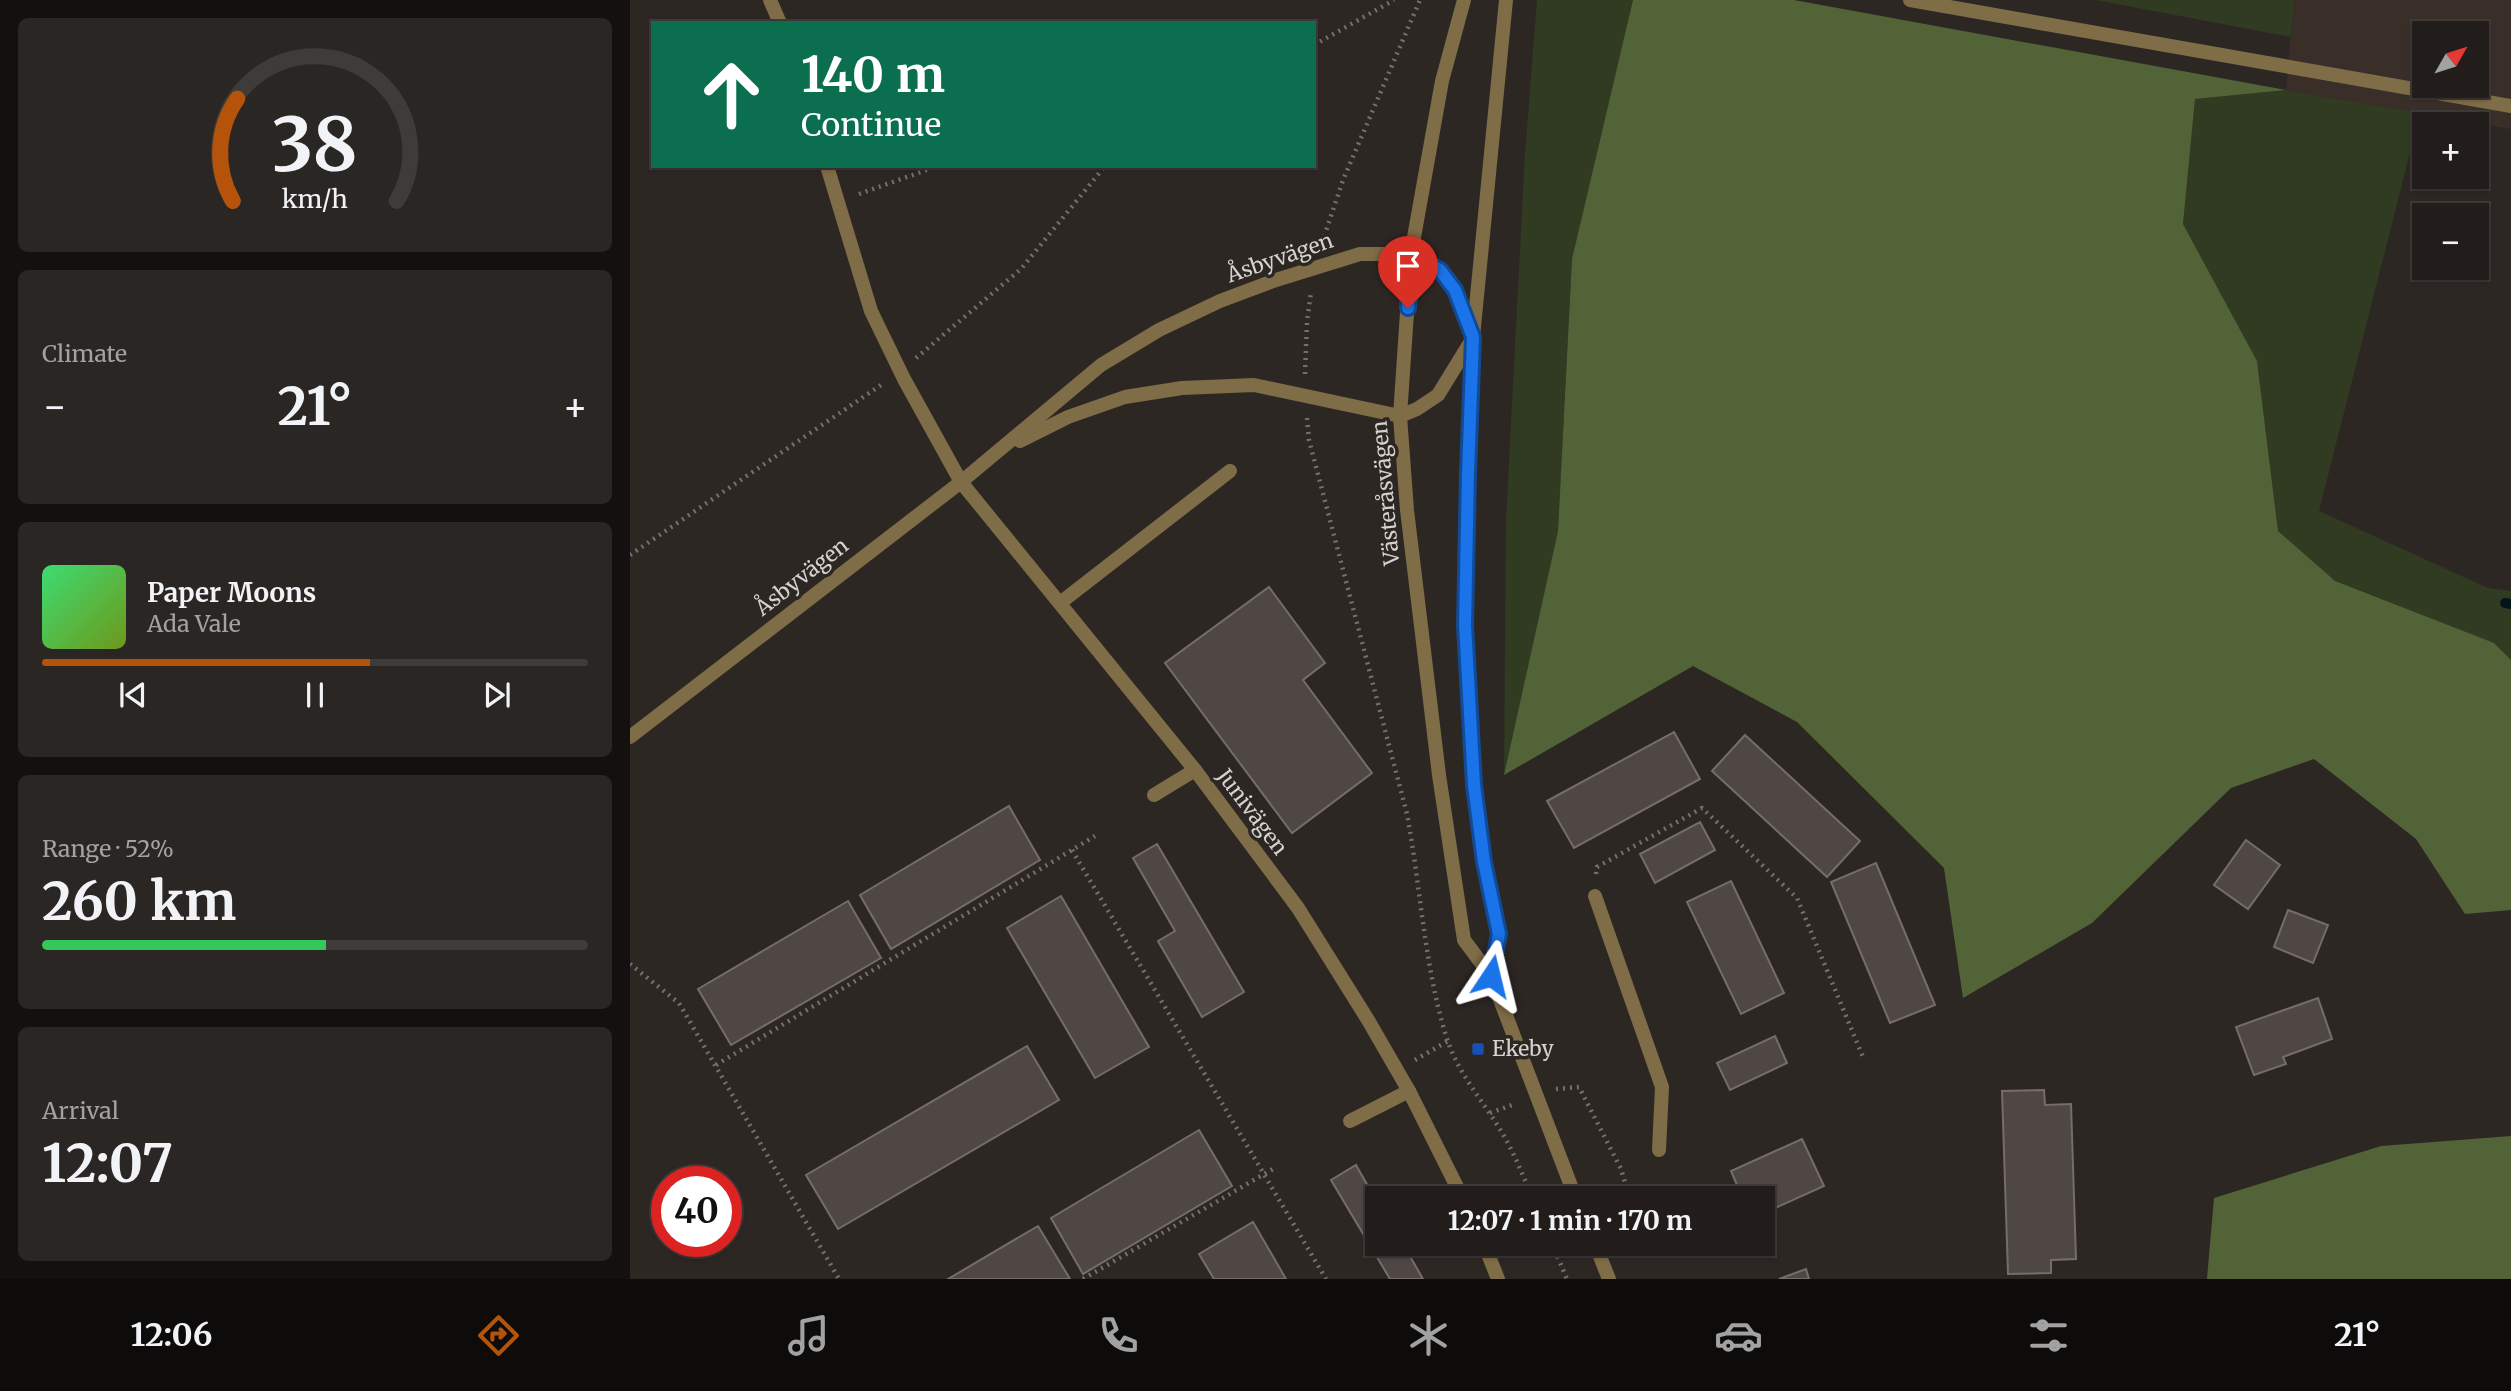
<!DOCTYPE html>
<html lang="en">
<head>
<meta charset="utf-8">
<style>
  :root { --surface:#221d1b; --page:#2a2624; --text:#f1f3f6; --muted:#a2a2a3; --line:#3f3b3a; --accent:#b45309 }
  body { margin:0; font-family:Merriweather,serif; background:var(--page); color:var(--text); height:100vh; display:flex; flex-direction:column; font-size:26px; white-space:nowrap }
  * { box-sizing:border-box; margin:0 }
  p { font-size:23px; color:var(--muted) }
  .icon { flex:none; width:38px; height:38px; fill:none; stroke:currentColor; stroke-width:2; stroke-linecap:round; stroke-linejoin:round }
  .map { position:relative; flex:1; overflow:hidden }
  .drawer { display:flex; flex-direction:column; gap:18px; padding:18px; background:#13100f; width:630px }
  .drawer>* { flex:none }
  .banner { position:absolute; left:21px; top:21px; width:665px; height:147px; border-radius:0px; box-shadow:0 2px 5px #0004,0 0 0 2px var(--line); background:#0b6e4f; color:#fff; overflow:hidden }
  .needle { width:46px; rotate:51deg }
  .tools { position:absolute; left:1782px; top:21px; display:grid; gap:14px }
  .tools a { display:grid; place-items:center; width:77px; height:77px; border-radius:0px; background:var(--surface); box-shadow:0 2px 5px #0004,0 0 0 2px var(--line); font-size:35px }
  .speed { position:absolute; left:21px; top:1166px; display:flex; gap:14px; font-size:35px; font-weight:700; text-align:center }
  .speed>* { display:grid; place-content:center; width:91px; height:91px; border-radius:50%; background:var(--surface); box-shadow:0 2px 5px #0004,0 0 0 2px var(--line); line-height:1 }
  .speed .limit { border:10px solid #d22; background:#fff; color:#111 }
  .pin { position:absolute; display:grid; place-items:center; width:60px; height:60px; color:#fff; margin:-72px -30px; border-radius:50% 50% 50% 0; rotate:-45deg; box-shadow:0 0 7px #0007 }
  .pin .icon { rotate:45deg }
  .me { position:absolute; width:77px; margin:-38px; rotate:10deg; stroke-linejoin:round; filter:drop-shadow(0 0 5px #0008) }
  .turn { display:flex; align-items:center; gap:24px; height:147px; padding:0 35px; font-size:32px }
  .turn .icon { width:91px; height:91px; stroke-width:2.5 }
  .turn b { display:block; font-size:49px; line-height:60px }
  .big { font-size:52px; font-weight:700; line-height:1.1 }
  .drawer .tile { flex:1; display:flex; flex-direction:column; justify-content:center; gap:10px; min-width:0; padding:0 24px; border-radius:10px; background:var(--page) }
  .drawer .dial { align-items:center; gap:0 }
  .dial svg { height:182px; overflow:visible; fill:none; stroke:var(--line); stroke-width:7; stroke-linecap:round; text-anchor:middle }
  .dial text { fill:var(--text); stroke:none }
  .song { display:flex; align-items:center; gap:21px }
  .cover { width:84px; height:84px; border-radius:10px; background:linear-gradient(135deg,hsl(140 70% 55%),hsl(80 70% 35%)) }
  .played { height:7px; border-radius:4px; background:linear-gradient(90deg,var(--accent) 60%,var(--line) 60%) }
  .keys { display:flex; justify-content:space-around; direction:ltr }
  .heat { display:flex; justify-content:space-between; align-items:center; font-size:38px; direction:ltr }
  .charge { height:10px; border-radius:5px; background:linear-gradient(90deg,#34c759 52%,var(--line) 0) }
  .trip { position:absolute; left:735px; top:1186px; width:410px; height:70px; border-radius:0px; background:var(--surface); box-shadow:0 2px 5px #0004,0 0 0 2px var(--line); font-weight:700; line-height:70px; text-align:center }
  .tabs { display:flex; height:112px; justify-content:space-around; align-items:center; background:#0e0c0b; color:var(--muted) }
  .tabs .icon { width:49px; height:49px }
  .tabs .current { color:var(--accent) }
  .tabs b { font-size:32px; color:var(--text) }
  main { display:flex; flex:1; min-height:0 }
  .map>svg:first-child { display:block }
  .built { fill:#3a2e29; fill-rule:evenodd }
  .green { fill:#313b22 }
  .forest { fill:#526437 }
  .lines { fill:none; stroke-linecap:round; stroke-linejoin:round }
  .stream { stroke:#02151a; stroke-width:10 }
  .building { fill:#4e4744; stroke:#746d6a; stroke-width:2 }
  .path { stroke:#75706e; stroke-width:4.5; stroke-dasharray:2 5; stroke-linecap:butt }
  .service { stroke:#7f6d47; stroke-width:14 }
  .minor { stroke:#7f6d47; stroke-width:14 }
  .tertiary { stroke:#7f6d47; stroke-width:14 }
  .route-casing { stroke:#114b97; stroke-width:18 }
  .route { stroke:#1a73e8; stroke-width:12 }
  .transit-dot { fill:#1a4fb4; stroke:#2d2724; stroke-width:2.5 }
  .labels { text-anchor:middle; stroke-width:7; stroke-linejoin:round; paint-order:stroke }
  .street-label { font-size:21px; fill:#d6d2d0; stroke:#2d2724 }
  .poi-label { font-size:21px; fill:#d6d2d0; stroke:#2d2724; text-anchor:start }
</style>
</head>
<body>
<main>
<section class="drawer">
<div class="tile dial"><svg viewBox="0 0 100 80">
<path d="M14 69A42 42 0 1 1 86 69"/>
<path d="M14 69A42 42 0 0 1 16 24" stroke="#b45309"/>
<text x="50" y="56" font-size="32" font-weight="700">38</text>
<text x="50" y="72" font-size="11">km/h</text>
</svg></div>
<div class="tile"><p>Climate</p>
<div class="heat"><a>−</a><b class="big">21°</b><a>+</a></div>
</div>
<div class="tile">
<div class="song"><i class="cover"></i><div><b>Paper Moons</b><p>Ada Vale</p></div></div>
<div class="played"></div>
<div class="keys"><svg class="icon" aria-label="previous" viewBox="0 0 24 24"><path d="M18 5L8 12l10 7zM5 5v14"/></svg><svg class="icon" aria-label="pause" viewBox="0 0 24 24"><path d="M8 5v14M16 5v14"/></svg><svg class="icon" aria-label="next" viewBox="0 0 24 24"><path d="M6 5l10 7-10 7zM19 5v14"/></svg></div>
</div>
<div class="tile"><p>Range · 52%</p><b class="big">260 km</b><div class="charge"></div></div>
<div class="tile"><p>Arrival</p><b class="big">12:07</b></div>
</section>
<div class="map">
<svg width="1881" height="1279" viewBox="0 0 1881 1279">
  <rect width="100%" height="100%" fill="#2d2724"/>
  <path class="built" d="M1664,0H1881V129L1656,90ZM1794,33H1846V86H1794Z"/>
  <g class="green">
    <polygon points="907,0 1003,0 942,259 928,531 874,775 876,520 895,154"/>
    <polygon points="1466,0 1664,0 1661,37"/>
    <polygon points="1656,90 1790,113 1689,511 1858,588 1881,591 1881,660 1864,643 1855,643 1704,581 1648,531 1627,361 1553,224 1565,99"/>
  </g>
  <g class="forest">
    <polygon points="1003,0 1164,0 1656,90 1565,99 1553,224 1627,361 1648,531 1705,581 1864,643 1881,660 1881,910 1835,914 1786,839 1684,759 1601,788 1462,923 1333,998 1314,868 1167,722 1063,666 874,775 928,531 942,259"/>
    <polygon points="1881,1136 1881,1279 1577,1279 1584,1198 1751,1146"/>
  </g>
  <g class="lines">
    <polyline class="stream" points="1875,603 1881,604"/>
  </g>
  <g class="building">
    <polygon points="639,587 695,663 673,680 742,773 662,833 535,663"/>
    <polygon points="1044,732 1070,779 944,848 917,801"/>
    <polygon points="1115,735 1230,841 1197,877 1082,771"/>
    <polygon points="379,806 410,860 261,949 230,895"/>
    <polygon points="1070,822 1085,850 1025,883 1010,854"/>
    <polygon points="1616,840 1650,865 1618,909 1584,885"/>
    <polygon points="527,844 614,992 572,1017 528,941 545,931 503,858"/>
    <polygon points="1246,863 1305,1005 1260,1023 1201,882"/>
    <polygon points="1101,881 1154,993 1111,1014 1057,902"/>
    <polygon points="431,896 519,1047 465,1078 377,928"/>
    <polygon points="218,901 251,958 101,1045 68,989"/>
    <polygon points="1658,910 1698,925 1683,963 1644,947"/>
    <polygon points="1688,998 1702,1039 1653,1057 1656,1064 1624,1075 1606,1027"/>
    <polygon points="1145,1036 1157,1063 1100,1090 1087,1063"/>
    <polygon points="397,1046 429,1100 208,1229 176,1175"/>
    <polygon points="1414,1090 1415,1105 1441,1104 1446,1259 1421,1260 1421,1273 1378,1274 1372,1091"/>
    <polygon points="569,1130 602,1186 453,1274 421,1218"/>
    <polygon points="1172,1139 1194,1186 1132,1214 1132,1199 1113,1199 1101,1171"/>
    <polygon points="726,1165 747,1202 747,1244 773,1244 793,1279 760,1279 701,1180"/>
    <polygon points="623,1222 656,1279 584,1279 569,1254"/>
    <polygon points="408,1226 440,1279 318,1279"/>
    <polygon points="1176,1269 1179,1279 1149,1279"/>
  </g>
  <g class="lines">
    <g class="path">
      <polyline points="684,45 764,0"/>
      <polyline points="229,194 308,166"/>
      <polyline points="692,243 713,180 790,0"/>
      <polyline points="286,358 391,269 475,166"/>
      <polyline points="675,374 677,322 681,292"/>
      <path d="M677,418L679,440L777,814C791,889 794,966 817,1039C828,1073 853,1101 871,1131C884,1152 893,1176 903,1199"/>
      <polyline points="0,555 254,383"/>
      <polyline points="442,850 696,1279"/>
      <polyline points="966,874 967,867 1072,808 1167,898 1233,1057"/>
      <polyline points="0,964 49,1003 209,1279"/>
      <polyline points="785,1060 818,1041"/>
      <polyline points="86,1065 465,836"/>
      <polyline points="926,1089 949,1087 991,1169 1000,1199"/>
      <polyline points="860,1113 885,1104"/>
      <polyline points="922,1244 937,1279"/>
      <polyline points="453,1279 643,1169"/>
    </g>
    <g class="service">
      <polyline points="1280,0 1881,106"/>
      <polyline points="430,603 600,471"/>
      <polyline points="524,795 565,770"/>
      <polyline points="965,896 1032,1087 1029,1150"/>
      <polyline points="720,1121 779,1091"/>
    </g>
    <g class="minor">
      <polyline points="140,0 150,23"/>
      <polyline points="197,166 241,311 274,379 331,482 565,770 668,908 738,1020 779,1091 833,1199"/>
      <polyline points="854,1244 868,1279"/>
    </g>
    <g class="tertiary">
      <polyline points="834,0 812,81 781,254 770,416 777,510 809,775 834,940 861,976 946,1199"/>
      <polyline points="781,254 810,270 825,290 842,332"/>
      <polyline points="770,416 787,409 808,395 843,338"/>
      <polyline points="390,441 438,417 495,397 552,388 624,385 770,416"/>
      <polyline points="0,737 331,482 471,365 529,330 590,301 646,280 730,254 781,254"/>
      <polyline points="861,976 869,934 854,862 844,785 835,625 837,474 843,337 876,0"/>
      <polyline points="965,1244 979,1279"/>
    </g>
  </g>
  <g class="lines">
    <defs>
      <polyline id="route" points="778,308 781,254 810,270 825,290 843,337 838,474 835,625 844,785 854,862 869,934 861,976"/>
    </defs>
    <use href="#route" class="route-casing"/>
    <use href="#route" class="route"/>
  </g>
  <rect class="transit-dot" x="841" y="1042" width="14" height="14" rx="3.5"/>
  <g class="labels">
    <g class="street-label">
      <text transform="translate(650 258) rotate(-19)" y="7">Åsbyvägen</text>
      <text transform="translate(756 493) rotate(-95)" y="7">Västeråsvägen</text>
      <text transform="translate(172 577) rotate(-38)" y="7">Åsbyvägen</text>
      <text transform="translate(622 812) rotate(53)" y="7">Junivägen</text>
    </g>
    <g class="poi-label">
      <text x="862" y="1056">Ekeby</text>
    </g>
  </g>
</svg>
<div class="tools">
<a><svg class="needle" viewBox="-14 -14 28 28"><path d="M0-13l5 13h-10z" fill="#e53935"/><path d="M0 13l5-13h-10z" fill="#a2a2a3"/></svg></a>
<a>+</a>
<a>−</a>
</div>
<div class="speed"><div class="limit">40</div></div>
<div class="pin" style="left:778px;top:308px;background:#d93025"><svg class="icon" aria-label="arrive" viewBox="0 0 24 24"><path d="M6 21V4h12l-3 4 3 4H6"/></svg></div>
<svg class="me" style="left:861px;top:976px" viewBox="-20 -20 40 40"><path d="M0-17L14 15 0 8-14 15z" fill="#1a73e8" stroke="#fff" stroke-width="4"/></svg>
<div class="trip">12:07 · 1 min · 170 m</div>
<div class="banner">
<div class="turn"><svg class="icon" aria-label="ahead" viewBox="0 0 24 24"><path d="M12 20V5M6 11l6-6 6 6"/></svg><div><b>140 m</b>Continue</div></div>
</div>
</div>
</main>
<nav class="tabs">
<b>12:06</b>
<svg class="icon current" aria-label="directions" viewBox="0 0 24 24"><path d="M12 3l9 9-9 9-9-9zM9 14v-3h6M13 9l2 2-2 2"/></svg>
<svg class="icon" aria-label="music" viewBox="0 0 24 24"><path d="M9 18V5l10-2v13"/><circle cx="6" cy="18" r="3"/><circle cx="16" cy="16" r="3"/></svg>
<svg class="icon" aria-label="phone" viewBox="0 0 24 24"><path d="M5 4h4l2 5-3 2q2 4 5 5l2-3 5 2v4C11 20 4 13 5 4z"/></svg>
<svg class="icon" aria-label="climate" viewBox="0 0 24 24"><path d="M12 3v18M4 7l16 10M4 17L20 7"/></svg>
<svg class="icon" aria-label="car" viewBox="0 0 24 24"><path d="M5 17H2v-5l4-1 3-4h7l3 4 3 1v5h-3M9 17h6M6 11h13"/><circle cx="7" cy="17" r="2"/><circle cx="17" cy="17" r="2"/></svg>
<svg class="icon" aria-label="filters" viewBox="0 0 24 24"><path d="M4 7h16M4 17h16"/><circle cx="9" cy="7" r="2"/><circle cx="15" cy="17" r="2"/></svg>
<b>21°</b>
</nav>
</body>
</html>
